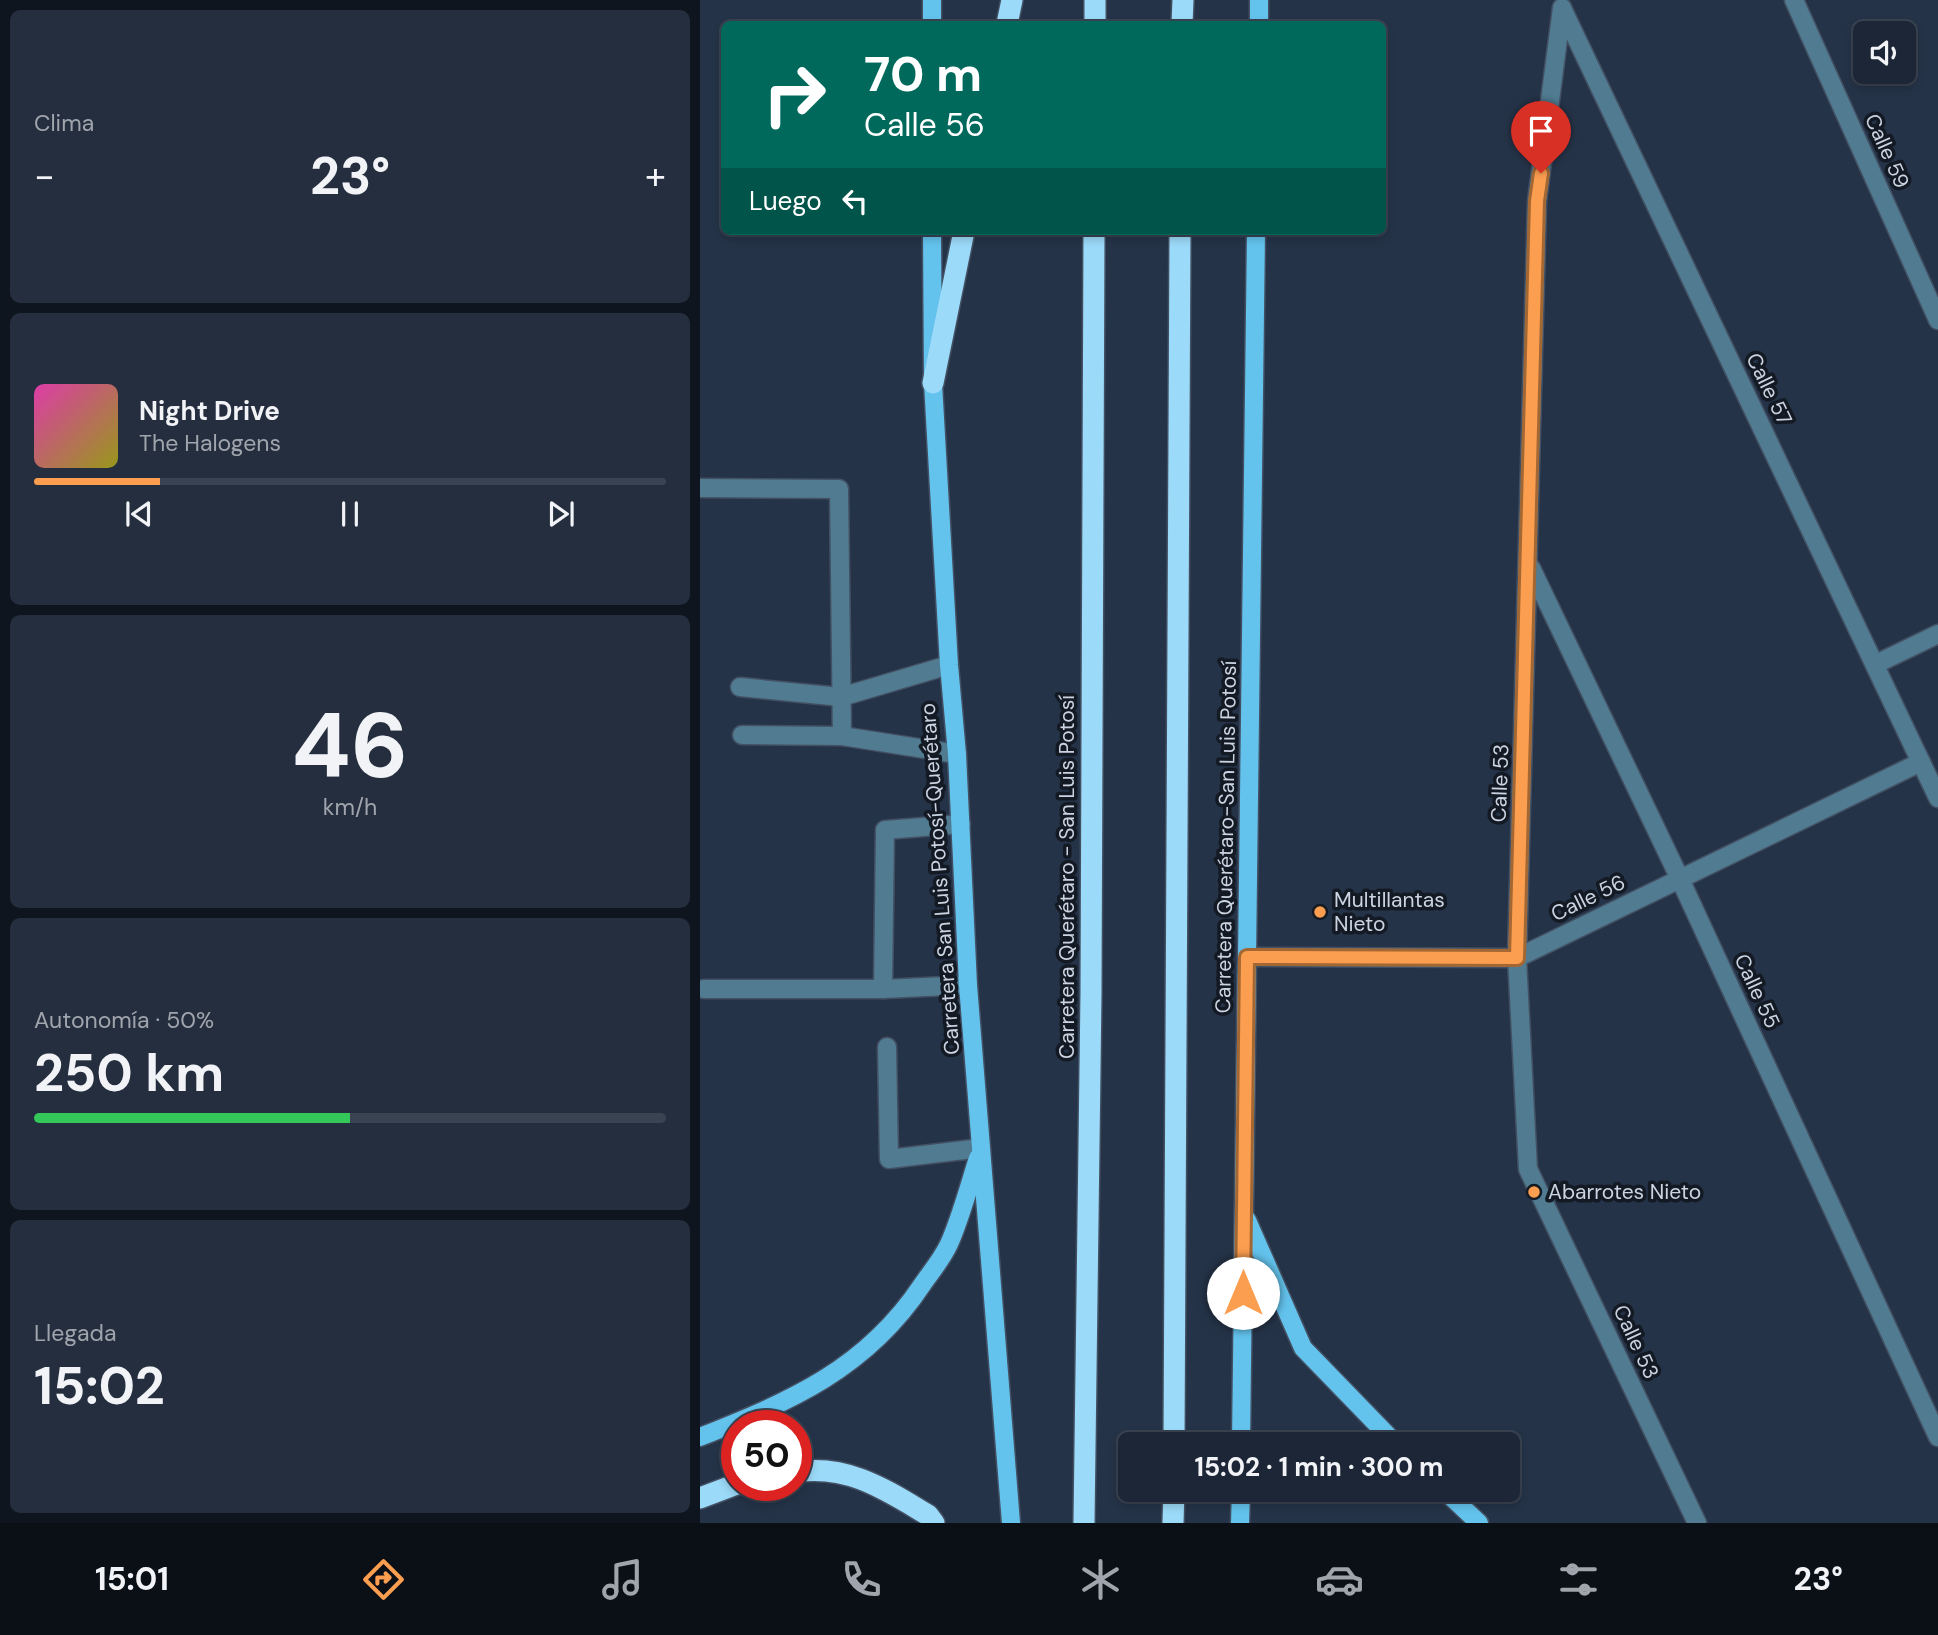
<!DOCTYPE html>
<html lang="es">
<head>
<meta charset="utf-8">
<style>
  :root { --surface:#1c2636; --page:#252e3e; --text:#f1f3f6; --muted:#a0a5ad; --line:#3a4351; --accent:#fb9e50 }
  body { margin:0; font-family:"DM Sans",sans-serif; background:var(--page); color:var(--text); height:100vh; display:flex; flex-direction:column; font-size:26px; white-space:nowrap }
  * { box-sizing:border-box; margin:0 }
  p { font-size:23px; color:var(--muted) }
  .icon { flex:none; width:38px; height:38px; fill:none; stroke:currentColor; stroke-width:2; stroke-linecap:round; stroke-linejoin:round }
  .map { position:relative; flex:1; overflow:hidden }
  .drawer { display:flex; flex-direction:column; gap:10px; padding:10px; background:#0f151e; width:700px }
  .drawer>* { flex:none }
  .guide { position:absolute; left:21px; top:21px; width:665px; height:214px; border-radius:10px; box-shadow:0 4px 10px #0003,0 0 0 2px var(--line); background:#00695c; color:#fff; overflow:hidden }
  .controls { position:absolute; left:1153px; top:21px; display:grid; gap:14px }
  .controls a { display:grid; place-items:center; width:63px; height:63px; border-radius:10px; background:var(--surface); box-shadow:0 4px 10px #0003,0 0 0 2px var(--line); font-size:35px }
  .speed { position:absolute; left:21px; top:1410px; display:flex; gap:14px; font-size:35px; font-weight:700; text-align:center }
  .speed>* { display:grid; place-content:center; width:91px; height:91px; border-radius:50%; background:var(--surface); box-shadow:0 4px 10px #0003,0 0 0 2px var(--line); line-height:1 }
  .speed .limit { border:10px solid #d22; background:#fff; color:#111 }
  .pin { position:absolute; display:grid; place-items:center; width:60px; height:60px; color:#fff; margin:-72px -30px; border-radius:50% 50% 50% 0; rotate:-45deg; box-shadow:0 0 7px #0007 }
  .pin .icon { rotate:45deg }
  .me { position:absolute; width:77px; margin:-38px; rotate:0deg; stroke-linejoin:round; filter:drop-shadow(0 0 5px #0008) }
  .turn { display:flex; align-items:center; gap:24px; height:147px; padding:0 28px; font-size:32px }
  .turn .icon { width:91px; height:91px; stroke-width:2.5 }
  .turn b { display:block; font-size:49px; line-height:60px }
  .then { display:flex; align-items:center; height:66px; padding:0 28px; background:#0003; gap:14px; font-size:26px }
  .big { font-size:52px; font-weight:700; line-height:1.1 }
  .drawer .card { flex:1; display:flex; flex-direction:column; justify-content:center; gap:10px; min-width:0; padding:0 24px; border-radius:10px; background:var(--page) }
  .drawer .dial { align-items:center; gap:0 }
  .dial b { font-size:91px; line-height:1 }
  .song { display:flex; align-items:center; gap:21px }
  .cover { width:84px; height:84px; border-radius:10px; background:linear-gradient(135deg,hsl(320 70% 55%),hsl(60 70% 35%)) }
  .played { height:7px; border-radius:4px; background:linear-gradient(90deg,var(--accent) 20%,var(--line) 20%) }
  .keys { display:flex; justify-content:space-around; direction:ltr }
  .heat { display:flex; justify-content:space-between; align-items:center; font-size:38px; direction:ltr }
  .charge { height:10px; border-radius:5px; background:linear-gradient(90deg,#34c759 50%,var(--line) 0) }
  .trip { position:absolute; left:418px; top:1432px; width:402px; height:70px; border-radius:10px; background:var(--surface); box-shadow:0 4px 10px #0003,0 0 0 2px var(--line); font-weight:700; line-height:70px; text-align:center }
  .tabs { display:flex; height:112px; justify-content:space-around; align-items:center; background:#0b0f16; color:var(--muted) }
  .tabs .icon { width:49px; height:49px }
  .tabs .current { color:var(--accent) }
  .tabs b { font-size:32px; color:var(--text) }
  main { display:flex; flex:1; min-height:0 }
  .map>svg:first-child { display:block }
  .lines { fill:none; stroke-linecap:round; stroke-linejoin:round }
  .minor-casing { stroke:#435064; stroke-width:21 }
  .major-casing { stroke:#435064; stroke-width:21 }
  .highway-casing { stroke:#435064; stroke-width:24 }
  .minor { stroke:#507b90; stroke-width:18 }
  .major { stroke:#63c3ed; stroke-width:18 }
  .highway { stroke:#9bdaf8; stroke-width:21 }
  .route-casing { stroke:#a36734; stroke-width:18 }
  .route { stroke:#fb9e50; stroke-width:12 }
  .poi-dot { fill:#fb9e50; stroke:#141a24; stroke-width:2.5 }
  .labels { text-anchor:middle; stroke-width:7; stroke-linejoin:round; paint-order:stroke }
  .street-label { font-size:21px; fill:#cbd4e2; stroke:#141a24 }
  .poi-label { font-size:21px; fill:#cbd4e2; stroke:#141a24; text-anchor:start }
</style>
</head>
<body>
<main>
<section class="drawer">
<div class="card"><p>Clima</p>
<div class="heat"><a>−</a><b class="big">23°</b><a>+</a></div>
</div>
<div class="card">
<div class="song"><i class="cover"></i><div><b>Night Drive</b><p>The Halogens</p></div></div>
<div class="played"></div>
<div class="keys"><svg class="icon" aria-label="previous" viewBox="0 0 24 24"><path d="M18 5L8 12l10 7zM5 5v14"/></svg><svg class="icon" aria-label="pause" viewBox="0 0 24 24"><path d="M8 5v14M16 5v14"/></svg><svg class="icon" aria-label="next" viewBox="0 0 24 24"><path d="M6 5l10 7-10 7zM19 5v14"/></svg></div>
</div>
<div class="card dial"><b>46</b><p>km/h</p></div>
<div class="card"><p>Autonomía · 50%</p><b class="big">250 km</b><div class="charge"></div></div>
<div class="card"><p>Llegada</p><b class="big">15:02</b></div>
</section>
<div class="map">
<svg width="1238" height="1523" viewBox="0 0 1238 1523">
  <rect width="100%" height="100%" fill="#253348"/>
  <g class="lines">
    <defs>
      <g id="minor">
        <polyline points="1094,0 1238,320"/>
        <polyline points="862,8 837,201 817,958 828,1169 997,1523"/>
        <polyline points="862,8 1238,798"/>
        <polyline points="0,488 139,489 142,736"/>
        <polyline points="831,568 980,879 1238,1437"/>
        <polyline points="1176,664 1238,634"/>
        <polyline points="40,687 141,697 249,665"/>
        <polyline points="42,735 142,736 257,754"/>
        <polyline points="261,824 185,830 183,989 268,985"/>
        <polyline points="547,957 817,958 1221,762"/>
        <polyline points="4,989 183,989"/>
        <polyline points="187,1047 189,1159 281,1148"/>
      </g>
      <g id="major">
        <polyline points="232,0 232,24"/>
        <polyline points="559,24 559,0"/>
        <polyline points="232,231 233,383 249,665 257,754 268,985 311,1523"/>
        <polyline points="547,1220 603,1348 696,1444"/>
        <path d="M0,1437C91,1401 166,1369 222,1285C231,1272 242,1259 249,1244C261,1217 269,1186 278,1158"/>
        <polyline points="541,1444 556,231"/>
        <polyline points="743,1489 779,1523"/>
        <polyline points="540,1523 541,1489"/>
      </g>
      <g id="highway">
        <polyline points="307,24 312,0"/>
        <polyline points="395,24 395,0"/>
        <polyline points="482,24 483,0"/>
        <polyline points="233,383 264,231"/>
        <polyline points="474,1444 480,231"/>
        <path d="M96,1472C148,1464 186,1490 228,1515L234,1523"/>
        <polyline points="0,1498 37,1484"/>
        <polyline points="384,1523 391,993 394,231"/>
        <polyline points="473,1523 474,1489"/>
      </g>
    </defs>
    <use href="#minor" class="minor-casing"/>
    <use href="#major" class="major-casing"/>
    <use href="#highway" class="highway-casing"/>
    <use href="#minor" class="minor"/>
    <use href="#major" class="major"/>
    <use href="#highway" class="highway"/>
  </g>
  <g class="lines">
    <defs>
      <polyline id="route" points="543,1293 547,957 817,958 837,201 841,173"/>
    </defs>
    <use href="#route" class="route-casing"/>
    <use href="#route" class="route"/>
  </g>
  <g class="poi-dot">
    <circle cx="620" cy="912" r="7"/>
    <circle cx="834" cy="1192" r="7"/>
  </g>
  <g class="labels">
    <g class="street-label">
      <text transform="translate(1187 151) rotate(66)" y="7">Calle 59</text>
      <text transform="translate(1069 389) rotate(64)" y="7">Calle 57</text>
      <text transform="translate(800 783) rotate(-88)" y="7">Calle 53</text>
      <text transform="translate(526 837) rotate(-89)" y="7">Carretera Querétaro-San Luis Potosí</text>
      <text transform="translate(367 877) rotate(-90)" y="7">Carretera Querétaro - San Luis Potosí</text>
      <text transform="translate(240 879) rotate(-94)" y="7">Carretera San Luis Potosí-Querétaro</text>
      <text transform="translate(888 898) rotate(-26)" y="7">Calle 56</text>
      <text transform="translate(1057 991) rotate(65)" y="7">Calle 55</text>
      <text transform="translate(936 1342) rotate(65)" y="7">Calle 53</text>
    </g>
    <g class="poi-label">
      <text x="634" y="907">Multillantas<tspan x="634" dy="24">Nieto</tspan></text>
      <text x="848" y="1199">Abarrotes Nieto</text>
    </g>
  </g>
</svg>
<div class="controls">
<a><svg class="icon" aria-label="sound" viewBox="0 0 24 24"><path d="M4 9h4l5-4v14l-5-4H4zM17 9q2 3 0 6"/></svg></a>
</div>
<div class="speed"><div class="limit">50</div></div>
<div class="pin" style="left:841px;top:173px;background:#d93025"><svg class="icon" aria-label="arrive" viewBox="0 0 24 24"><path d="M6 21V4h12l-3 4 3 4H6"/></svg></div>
<svg class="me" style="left:543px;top:1293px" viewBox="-20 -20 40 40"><circle r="19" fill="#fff"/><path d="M0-13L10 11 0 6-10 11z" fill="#fb9e50"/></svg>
<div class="trip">15:02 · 1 min · 300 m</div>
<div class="guide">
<div class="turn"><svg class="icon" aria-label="right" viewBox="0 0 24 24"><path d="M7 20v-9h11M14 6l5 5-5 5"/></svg><div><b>70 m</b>Calle 56</div></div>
<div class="then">Luego<svg class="icon" aria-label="left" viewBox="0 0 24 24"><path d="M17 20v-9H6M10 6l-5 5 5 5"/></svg></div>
</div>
</div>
</main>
<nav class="tabs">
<b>15:01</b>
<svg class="icon current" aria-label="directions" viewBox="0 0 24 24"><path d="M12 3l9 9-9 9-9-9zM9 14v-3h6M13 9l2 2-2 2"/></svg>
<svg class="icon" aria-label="music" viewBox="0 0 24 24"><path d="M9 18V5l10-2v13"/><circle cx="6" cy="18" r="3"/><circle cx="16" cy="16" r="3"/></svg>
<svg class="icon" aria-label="phone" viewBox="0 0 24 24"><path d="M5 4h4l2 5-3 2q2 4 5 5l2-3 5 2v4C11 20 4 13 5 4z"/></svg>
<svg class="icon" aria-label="climate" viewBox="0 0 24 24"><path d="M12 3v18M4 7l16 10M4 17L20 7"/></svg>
<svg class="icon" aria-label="car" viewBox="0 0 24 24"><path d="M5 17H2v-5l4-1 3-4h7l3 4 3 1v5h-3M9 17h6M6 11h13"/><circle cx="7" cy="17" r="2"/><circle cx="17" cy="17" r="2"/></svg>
<svg class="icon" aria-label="filters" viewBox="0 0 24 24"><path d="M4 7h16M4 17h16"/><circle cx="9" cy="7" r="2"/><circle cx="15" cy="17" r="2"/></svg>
<b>23°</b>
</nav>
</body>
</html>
